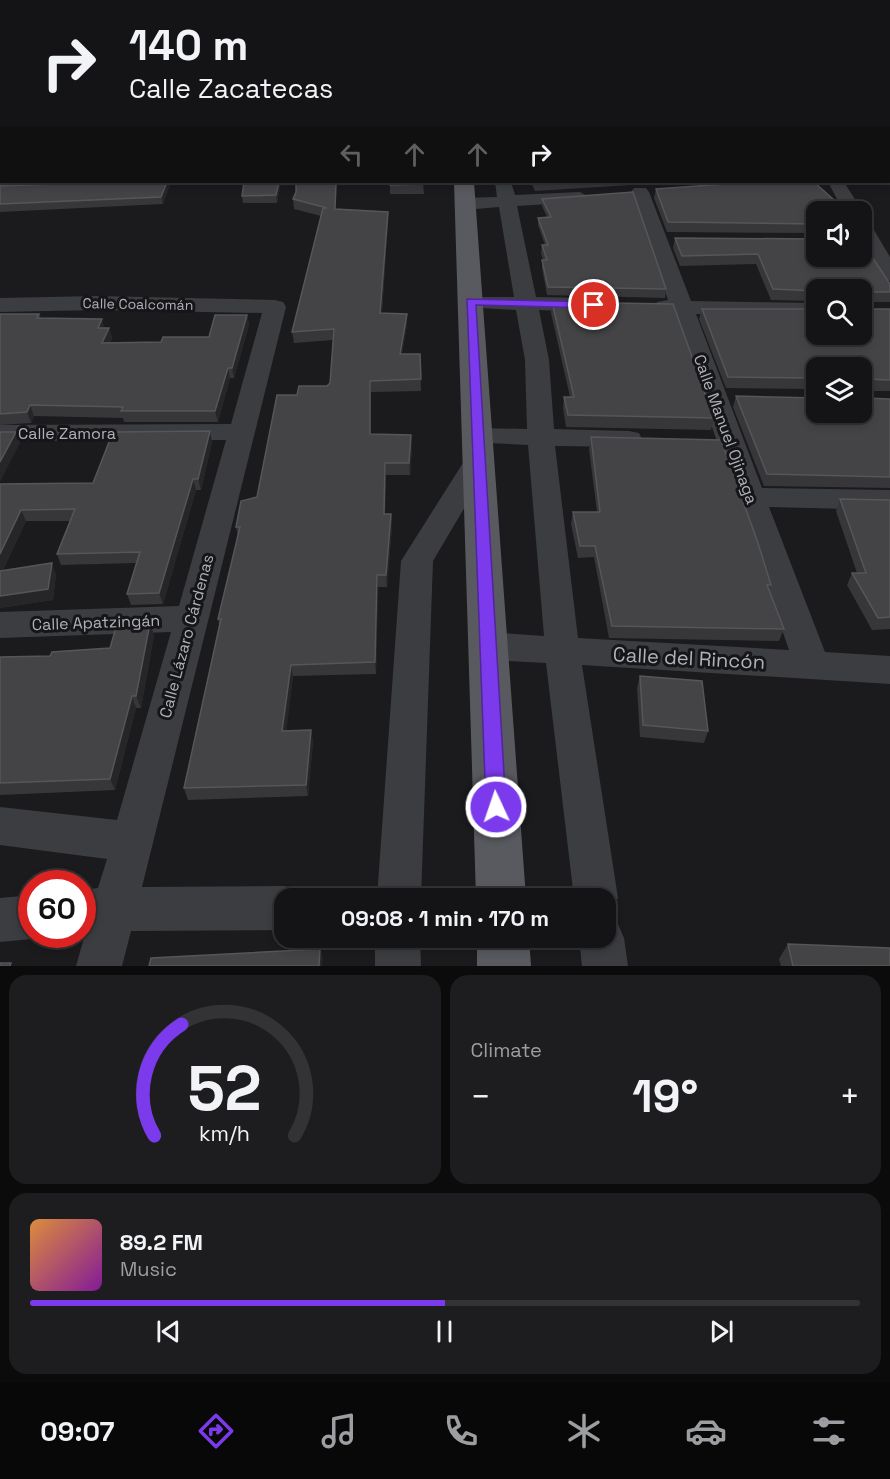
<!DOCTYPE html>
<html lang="en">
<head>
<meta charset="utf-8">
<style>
  :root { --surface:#141416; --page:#1d1d1f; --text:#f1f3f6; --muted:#9d9ea1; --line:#333335; --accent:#7c3aed }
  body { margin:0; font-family:"Space Grotesk",sans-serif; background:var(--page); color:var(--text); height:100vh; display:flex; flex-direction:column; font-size:22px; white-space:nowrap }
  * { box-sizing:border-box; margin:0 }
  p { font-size:20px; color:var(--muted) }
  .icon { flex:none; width:33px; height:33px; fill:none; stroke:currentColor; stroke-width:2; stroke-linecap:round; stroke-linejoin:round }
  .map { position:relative; height:966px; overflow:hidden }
  .side { display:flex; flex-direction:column; gap:9px; padding:9px; background:#0b0b0c; flex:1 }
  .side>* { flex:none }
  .top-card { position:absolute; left:0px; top:0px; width:891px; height:183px; box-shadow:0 3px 9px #0003,0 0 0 2px var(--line); background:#141416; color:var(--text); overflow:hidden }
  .buttons { position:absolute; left:806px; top:201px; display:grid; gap:12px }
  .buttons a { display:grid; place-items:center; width:66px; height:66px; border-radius:12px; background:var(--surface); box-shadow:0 3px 9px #0003,0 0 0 2px var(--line); font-size:30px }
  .speed { position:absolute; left:18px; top:870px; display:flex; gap:12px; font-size:30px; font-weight:700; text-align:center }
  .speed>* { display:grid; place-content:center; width:78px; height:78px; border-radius:50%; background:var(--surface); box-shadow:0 3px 9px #0003,0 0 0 2px var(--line); line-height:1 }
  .speed .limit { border:9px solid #d22; background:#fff; color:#111 }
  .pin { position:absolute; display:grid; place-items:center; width:51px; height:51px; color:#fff; margin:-26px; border:3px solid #fff; border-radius:50%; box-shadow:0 2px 6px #0007 }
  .me { position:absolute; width:66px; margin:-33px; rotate:357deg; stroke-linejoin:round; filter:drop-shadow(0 0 4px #0008) }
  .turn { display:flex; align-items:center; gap:21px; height:126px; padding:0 30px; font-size:27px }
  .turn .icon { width:78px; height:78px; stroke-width:2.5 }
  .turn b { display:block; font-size:42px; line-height:51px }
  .lanes { display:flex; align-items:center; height:57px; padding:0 30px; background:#0003; justify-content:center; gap:30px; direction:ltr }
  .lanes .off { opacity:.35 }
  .big { font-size:45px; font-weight:800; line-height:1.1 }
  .side .card { flex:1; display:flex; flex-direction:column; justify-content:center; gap:9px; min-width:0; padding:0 21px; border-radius:18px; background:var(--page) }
  .side .dial { align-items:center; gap:0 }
  .dial svg { height:156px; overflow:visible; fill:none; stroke:var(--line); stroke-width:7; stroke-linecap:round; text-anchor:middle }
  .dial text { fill:var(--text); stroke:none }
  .song { display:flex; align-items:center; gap:18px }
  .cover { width:72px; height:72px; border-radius:9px; background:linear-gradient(135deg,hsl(30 70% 55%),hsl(290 70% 35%)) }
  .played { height:6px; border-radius:3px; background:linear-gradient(90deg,var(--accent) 50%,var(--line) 50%) }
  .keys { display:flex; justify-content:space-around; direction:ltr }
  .heat { display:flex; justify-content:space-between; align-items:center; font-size:33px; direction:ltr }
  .side .tiles { flex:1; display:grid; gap:9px; grid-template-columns:1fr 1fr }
  .card:last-child { grid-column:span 2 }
  .trip { position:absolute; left:274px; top:888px; width:342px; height:60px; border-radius:18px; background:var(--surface); box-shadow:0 3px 9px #0003,0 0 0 2px var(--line); font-weight:800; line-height:60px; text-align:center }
  .tabs { display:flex; height:96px; justify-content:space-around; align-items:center; background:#080809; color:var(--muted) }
  .tabs .icon { width:42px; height:42px }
  .tabs .active { color:var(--accent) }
  .tabs b { font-size:27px; color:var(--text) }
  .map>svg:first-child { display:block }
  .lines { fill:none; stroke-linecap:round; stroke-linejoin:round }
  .minor { fill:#3c3d41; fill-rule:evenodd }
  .primary { fill:#595a60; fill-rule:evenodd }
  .wall { fill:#37373a }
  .shaded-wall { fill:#262628 }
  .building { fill:#444447; stroke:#555659; stroke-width:1.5 }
  .route { fill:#7c3aed; stroke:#51269a; stroke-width:1.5 }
  .labels { text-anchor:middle; stroke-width:6; stroke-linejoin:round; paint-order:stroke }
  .far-street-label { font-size:14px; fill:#afb2ba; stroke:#161618 }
  .street-label { font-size:16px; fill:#afb2ba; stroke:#161618 }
  .near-street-label { font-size:20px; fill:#afb2ba; stroke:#161618 }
</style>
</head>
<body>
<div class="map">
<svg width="890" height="966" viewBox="0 0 890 966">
  <rect width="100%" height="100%" fill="#1b1b1d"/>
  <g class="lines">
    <g class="minor">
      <polygon points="819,0 829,0 830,2 819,2"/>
      <polygon points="0,181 2,182 119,182 110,187 0,191"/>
      <polygon points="495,182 511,182 515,195 580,192 589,197 580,202 517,206 536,297 589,298 597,300 600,305 597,310 589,312 539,310 549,360 554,429 629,431 639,433 642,439 639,445 629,447 555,446 578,638 789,650 673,314 657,312 654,307 657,302 668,300 631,192 634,188 646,188 649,192 691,301 816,303 816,317 696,314 762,488 890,490 890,510 769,507 825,652 890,656 890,684 582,665 618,898 611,913 606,916 606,898 574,898 546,663 488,660 476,656 471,646 476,636 488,632 544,636 528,445 468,442 464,436 468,430 477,428 527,429 525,360 516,310 462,307 459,302 462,297 514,297 499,207 464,210 455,204 464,198 497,197"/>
      <polygon points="828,182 844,182 863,212 861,215 861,212 844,212"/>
      <polygon points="861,218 868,220 890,257 890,281 883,279 861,241"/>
      <polygon points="97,296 275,300 283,302 286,307 142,887 285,886 301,892 303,898 285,898 285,930 131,931 122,966 76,966 85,934 82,934 82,890 98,888 107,859 0,845 0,807 117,820 171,632 0,638 0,612 179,606 226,440 0,441 0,425 231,424 262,313 97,310 0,312 0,298"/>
      <polygon points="478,452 488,455 492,461 433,561 421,898 377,898 401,561 468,455"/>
      <polygon points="32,895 32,934 43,934 32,939 0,942 0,898"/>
      <polygon points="606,918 617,922 624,938 628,966 582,966 579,938 606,938"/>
      <polygon points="375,938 420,938 421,966 375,966"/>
    </g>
    <g class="primary">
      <rect x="485" y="0" width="12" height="2"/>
      <polygon points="454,182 474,182 526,898 476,898"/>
      <polygon points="477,938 529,938 531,966 477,966"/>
    </g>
  </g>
  <g class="wall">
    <polygon points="171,182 163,204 0,212 0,186"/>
    <polygon points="244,182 281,182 277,203 243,203 242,196"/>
    <polygon points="390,182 423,182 424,194 390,194"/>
    <polygon points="531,182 679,182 535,191"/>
    <polygon points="656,189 816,212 816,233 667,232 654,198"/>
    <polygon points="296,192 336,209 388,212 388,221 382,313 407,314 407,324 402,354 420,354 421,391 371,392 370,434 412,446 410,475 386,475 385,514 391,514 392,526 387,587 378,587 376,674 293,676 286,731 311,730 313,742 308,796 188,800 184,788 219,625 218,619 238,537 236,527 257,497 297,395 327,386 330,383 333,340 294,343 292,332 321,216 294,209 293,199"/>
    <polygon points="542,199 666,289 665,298 547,295 542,268 542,260 543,260 541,253 542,245 545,245 538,225 538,218 547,217 542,206"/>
    <polygon points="675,238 816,239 890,284 890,302 863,302 863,309 890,309 890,391 864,391 864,398 890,399 890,488 764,486 733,407 736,396 861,412 816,368 816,389 726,388 699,319 702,309 816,334 861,290 816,290 816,301 771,300 756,264 680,266 673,248"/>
    <polygon points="552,302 714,418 711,430 566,427 563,408 564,397 570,397 551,313"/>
    <polygon points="0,314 39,314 41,318 109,328 112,338 110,343 161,342 209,337 247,315 249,325 234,378 230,378 218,422 124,422 123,418 34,416 31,423 0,425"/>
    <polygon points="591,437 771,585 769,590 784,629 779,641 609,638 594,557 578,558 571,524 573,512 597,512 589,449"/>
    <polygon points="212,442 201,490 196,490 163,604 131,605 127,594 136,563 61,565 57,554 70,521 26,521 3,570 56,574 53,600 0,608 0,484 93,483"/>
    <polygon points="840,499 890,500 890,629 872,630 847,585 852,573 857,573 836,511"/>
    <polygon points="154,635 141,708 136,708 115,790 0,795 0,657 50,656 110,648"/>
    <polygon points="640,676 708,731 704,743 640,737 637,688"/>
    <polygon points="788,944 890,966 781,966 779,959"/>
  </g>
  <g class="shaded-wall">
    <polygon points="167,182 171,182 163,204 161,197"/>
    <polygon points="279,182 281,182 277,203 276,195"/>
    <polygon points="336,182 337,182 335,219 335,209"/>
    <polygon points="388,212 388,221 381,324 380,313"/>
    <polygon points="407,314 407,324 400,365 400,354"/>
    <polygon points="247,315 249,325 234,378 232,368"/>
    <polygon points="102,319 105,329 98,328"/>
    <polygon points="109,328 112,338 105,353 102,343"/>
    <polygon points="228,368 230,378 218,422 215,411"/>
    <polygon points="370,381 371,392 370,446"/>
    <polygon points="30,405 34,416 31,423 27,412"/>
    <polygon points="210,431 212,442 201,490 198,479"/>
    <polygon points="16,432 20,443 0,482 0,462"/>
    <polygon points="411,435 412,446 410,475 409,463"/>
    <polygon points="385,463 386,475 384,526 384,514"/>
    <polygon points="193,479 196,490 163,604 159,593"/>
    <polygon points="21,510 26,521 0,576 0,554"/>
    <polygon points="391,514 392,526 387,587 386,575"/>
    <polygon points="52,563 56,574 53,600 0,608 0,596"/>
    <polygon points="377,575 378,587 376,674 375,662"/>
    <polygon points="150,623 154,635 141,708 136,696"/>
    <polygon points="291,665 293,676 285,743 282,731"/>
    <polygon points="132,696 136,708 115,790 110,779"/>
    <polygon points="311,730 313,742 308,796 306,785"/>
    <polygon points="320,949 323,959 322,966 319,966"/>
  </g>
  <g class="building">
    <polygon points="0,0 460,0 459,2 2,2 2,8 0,8"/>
    <rect x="0" y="17" width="2" height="33"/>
    <polygon points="0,61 2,61 2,83 0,82"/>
    <polygon points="2,86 2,119 0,117 0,91"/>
    <polygon points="108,182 167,182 161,197 0,204 0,186"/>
    <polygon points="244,182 279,182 276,195 242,196"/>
    <polygon points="296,182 336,182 335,209 388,212 380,313 407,314 400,354 420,354 421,379 370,381 370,434 411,435 409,463 385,463 384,514 391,514 386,575 377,575 375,662 291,665 282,731 311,730 306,785 184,788 221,619 218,619 240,527 236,527 241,501 257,497 277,395 297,395 299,386 327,386 330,383 334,329 292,332 323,208 327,208 293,199 296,192"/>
    <polygon points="390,182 423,182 423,184 390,185"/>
    <polygon points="534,182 568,182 536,184"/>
    <polygon points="753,182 780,182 780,183 814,182 834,200 842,212 816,212 816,224 668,222 656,189"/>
    <polygon points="633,192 666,289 548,287 542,260 547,260 542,245 548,245 538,218 551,217 542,199"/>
    <polygon points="675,238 816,239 816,256 861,256 861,240 890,284 890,292 863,292 863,309 890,309 890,380 863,379 864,398 890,399 890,477 767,474 736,396 816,398 816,412 861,412 861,368 816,368 816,378 728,377 702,309 816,309 816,334 861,334 861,290 816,290 816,291 773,289 758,254 682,256"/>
    <polygon points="552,302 673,304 714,418 568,415 564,397 574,397"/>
    <polygon points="0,314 39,314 37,318 102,319 98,328 109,328 102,343 161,342 163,337 209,337 215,315 247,315 232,368 228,368 215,411 121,411 123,407 30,405 27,412 0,414"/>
    <polygon points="210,431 198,479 193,479 159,593 127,594 140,552 57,554 75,509 21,510 0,554 0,484 93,483 113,432"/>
    <polygon points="0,432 16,432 0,462"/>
    <polygon points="591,437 721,440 758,543 771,585 767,585 784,629 612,626 595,546 580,546 573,512 600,512"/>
    <polygon points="840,499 890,500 890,617 878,618 852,573 866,573"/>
    <polygon points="52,563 48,589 0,596 0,571"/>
    <polygon points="150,623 136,696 132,696 110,779 0,783 0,657 50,656 52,652 110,648 117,624"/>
    <polygon points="640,676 702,681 708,731 643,725"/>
    <polygon points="788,944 890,948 890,966 793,966"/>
    <polygon points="320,949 319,966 149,966 151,958"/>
    <polygon points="0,963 11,963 10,966 0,966"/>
  </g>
  <polygon class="route" points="467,299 594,302 599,305 594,308 476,305 506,807 503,813 496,816 489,813 486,807"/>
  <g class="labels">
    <g class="far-street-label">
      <text transform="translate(138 304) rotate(1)" y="5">Calle Coalcomán</text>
    </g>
    <g class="street-label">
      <text transform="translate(726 429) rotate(70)" y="6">Calle Manuel Ojinaga</text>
      <text x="67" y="439">Calle Zamora</text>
      <text transform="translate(96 622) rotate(-2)" y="6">Calle Apatzingán</text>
      <text transform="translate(186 636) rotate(-75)" y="6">Calle Lázaro Cárdenas</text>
    </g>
    <g class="near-street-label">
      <text transform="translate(689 658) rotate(3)" y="7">Calle del Rincón</text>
    </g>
  </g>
</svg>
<div class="buttons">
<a><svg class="icon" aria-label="sound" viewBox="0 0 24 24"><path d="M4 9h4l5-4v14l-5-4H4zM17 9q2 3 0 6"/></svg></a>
<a><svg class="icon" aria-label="search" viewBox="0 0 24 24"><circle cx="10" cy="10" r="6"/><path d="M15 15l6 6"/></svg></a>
<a><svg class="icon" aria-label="layers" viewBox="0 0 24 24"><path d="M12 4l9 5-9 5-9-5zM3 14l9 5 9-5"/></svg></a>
</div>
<div class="speed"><div class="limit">60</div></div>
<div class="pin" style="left:594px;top:305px;background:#d93025"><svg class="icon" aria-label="arrive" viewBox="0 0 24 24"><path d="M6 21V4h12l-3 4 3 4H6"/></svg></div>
<svg class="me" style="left:496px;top:807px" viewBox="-20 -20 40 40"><circle r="17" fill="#7c3aed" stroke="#fff" stroke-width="3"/><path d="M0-11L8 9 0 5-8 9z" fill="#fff"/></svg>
<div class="trip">09:08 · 1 min · 170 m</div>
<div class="top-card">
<div class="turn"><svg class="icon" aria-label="right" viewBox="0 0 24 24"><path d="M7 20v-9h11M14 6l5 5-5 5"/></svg><div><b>140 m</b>Calle Zacatecas</div></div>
<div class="lanes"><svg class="icon off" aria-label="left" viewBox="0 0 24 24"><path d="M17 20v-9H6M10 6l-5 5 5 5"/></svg><svg class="icon off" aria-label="ahead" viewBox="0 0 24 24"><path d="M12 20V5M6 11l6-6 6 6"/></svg><svg class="icon off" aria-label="ahead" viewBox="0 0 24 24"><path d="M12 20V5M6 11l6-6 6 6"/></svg><svg class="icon" aria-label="right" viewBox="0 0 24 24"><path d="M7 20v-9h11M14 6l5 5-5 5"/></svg></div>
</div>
</div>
<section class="side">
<div class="tiles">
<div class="card dial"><svg viewBox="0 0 100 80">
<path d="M14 69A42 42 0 1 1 86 69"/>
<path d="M14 69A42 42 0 0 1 28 12" stroke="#7c3aed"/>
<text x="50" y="56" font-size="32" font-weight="700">52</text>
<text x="50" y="72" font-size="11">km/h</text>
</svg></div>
<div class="card"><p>Climate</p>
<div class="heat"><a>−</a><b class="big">19°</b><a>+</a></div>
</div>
<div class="card">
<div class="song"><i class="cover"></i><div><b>89.2 FM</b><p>Music</p></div></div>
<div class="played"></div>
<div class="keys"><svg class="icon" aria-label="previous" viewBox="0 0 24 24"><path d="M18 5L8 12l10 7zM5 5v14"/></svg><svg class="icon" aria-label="pause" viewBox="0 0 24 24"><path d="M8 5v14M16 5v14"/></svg><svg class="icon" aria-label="next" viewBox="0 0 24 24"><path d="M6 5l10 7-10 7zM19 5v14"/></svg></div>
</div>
</div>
</section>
<nav class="tabs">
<b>09:07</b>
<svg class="icon active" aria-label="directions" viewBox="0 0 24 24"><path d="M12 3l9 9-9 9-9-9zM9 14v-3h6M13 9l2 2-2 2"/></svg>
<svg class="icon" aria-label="music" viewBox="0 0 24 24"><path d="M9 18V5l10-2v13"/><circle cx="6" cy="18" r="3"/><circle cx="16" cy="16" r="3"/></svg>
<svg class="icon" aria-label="phone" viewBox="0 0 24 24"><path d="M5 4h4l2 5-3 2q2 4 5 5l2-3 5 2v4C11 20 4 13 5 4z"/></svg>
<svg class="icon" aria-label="climate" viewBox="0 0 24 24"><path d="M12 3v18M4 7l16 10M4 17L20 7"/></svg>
<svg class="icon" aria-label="car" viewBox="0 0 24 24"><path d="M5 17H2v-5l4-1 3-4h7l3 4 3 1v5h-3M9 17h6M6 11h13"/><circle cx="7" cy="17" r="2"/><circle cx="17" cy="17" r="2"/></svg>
<svg class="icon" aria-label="filters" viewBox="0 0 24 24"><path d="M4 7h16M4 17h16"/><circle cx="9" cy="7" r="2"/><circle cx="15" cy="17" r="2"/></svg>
</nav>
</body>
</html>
